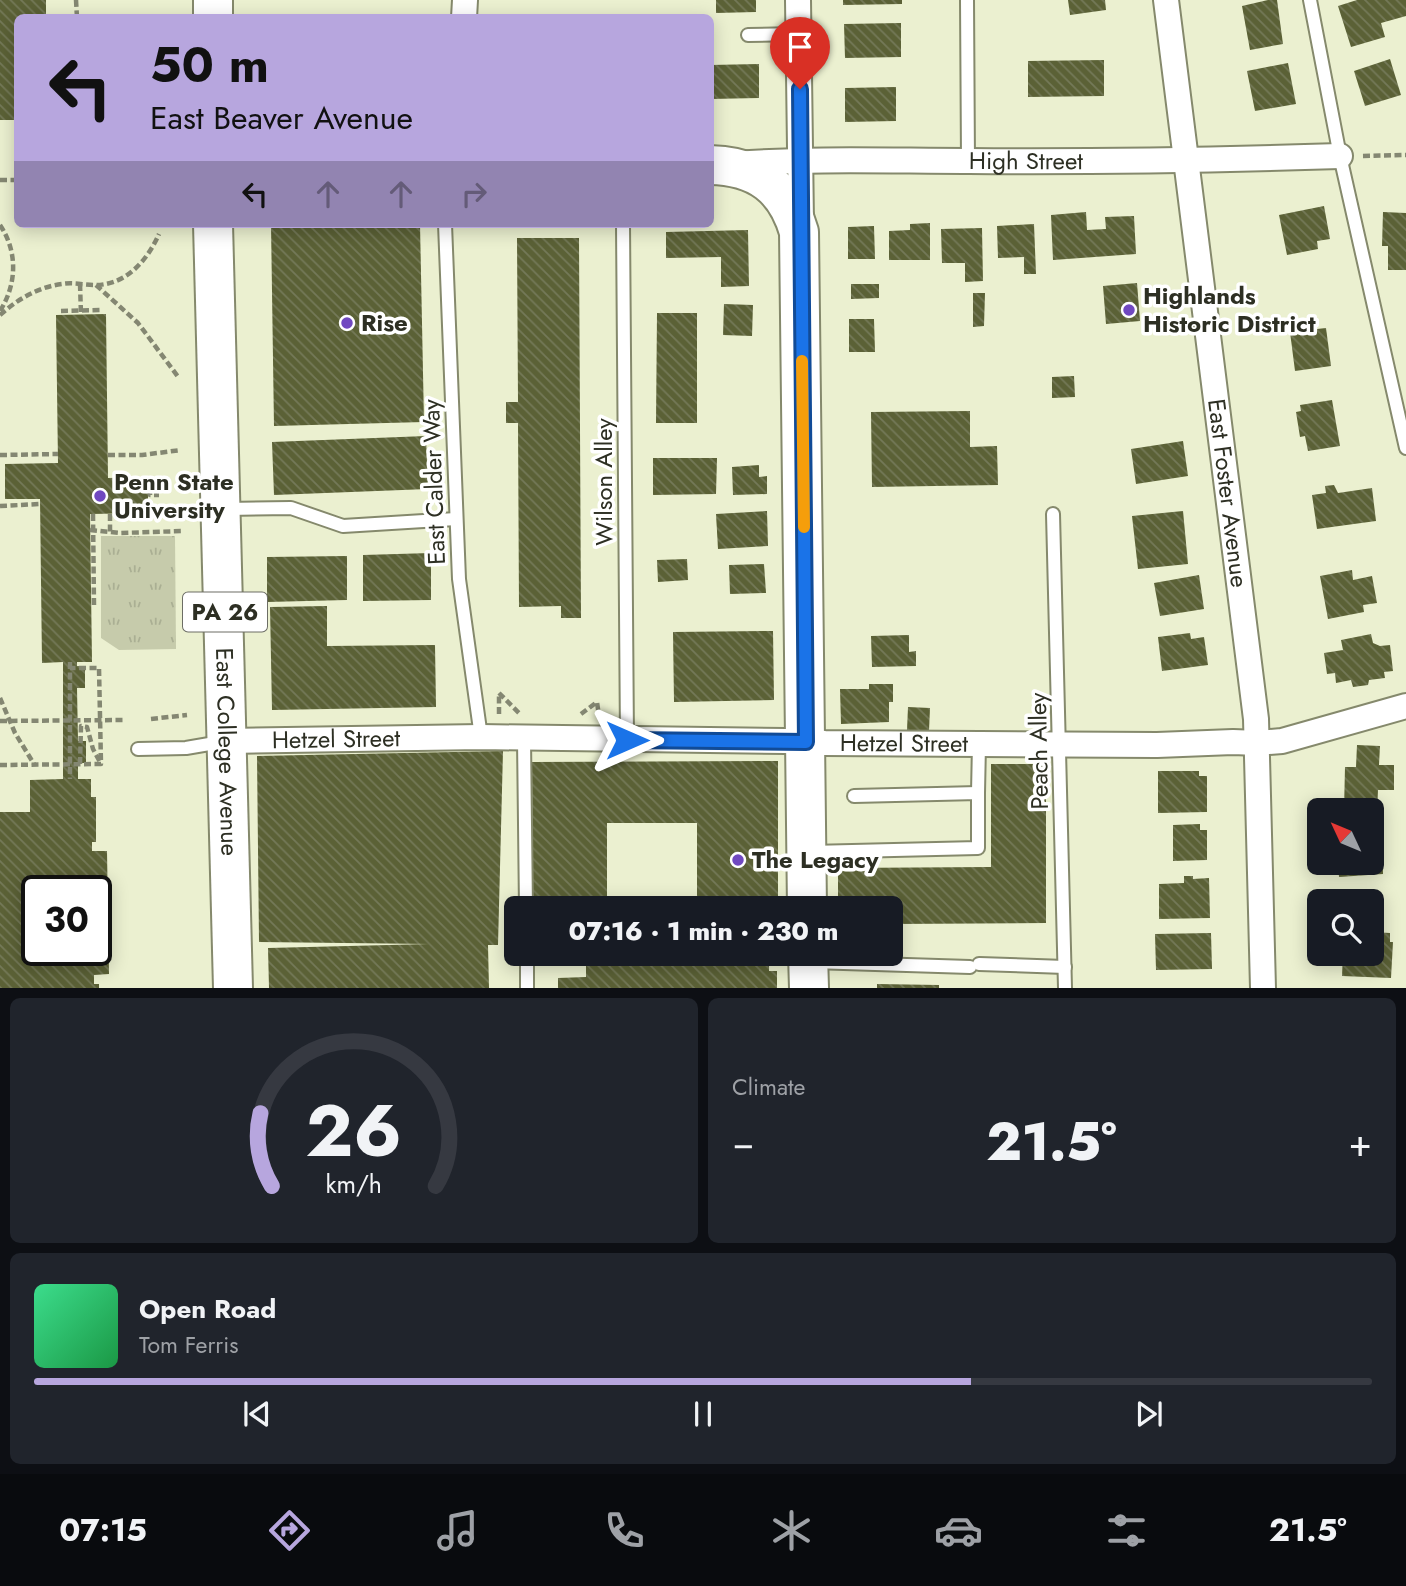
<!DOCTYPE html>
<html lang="en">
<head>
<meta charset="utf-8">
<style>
  :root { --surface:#171b24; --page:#20242c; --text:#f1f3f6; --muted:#9ea1a6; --line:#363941; --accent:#b7a6de }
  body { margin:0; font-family:Jost,sans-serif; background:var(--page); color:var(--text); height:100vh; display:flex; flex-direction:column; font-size:26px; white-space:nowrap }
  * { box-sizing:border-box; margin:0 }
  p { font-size:23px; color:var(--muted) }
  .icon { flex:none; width:38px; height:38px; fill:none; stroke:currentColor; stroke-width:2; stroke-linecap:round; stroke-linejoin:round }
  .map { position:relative; height:988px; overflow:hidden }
  .sheet { display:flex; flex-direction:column; gap:10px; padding:10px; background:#0d0f14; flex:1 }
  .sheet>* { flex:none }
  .top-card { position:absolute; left:14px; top:14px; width:700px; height:214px; border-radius:10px; box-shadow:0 4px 18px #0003; background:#b7a6de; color:#111; overflow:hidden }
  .needle { width:46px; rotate:314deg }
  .fabs { position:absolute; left:1307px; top:798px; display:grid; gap:14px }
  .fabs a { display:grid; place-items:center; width:77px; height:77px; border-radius:10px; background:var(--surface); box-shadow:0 4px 18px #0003; font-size:35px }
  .speed { position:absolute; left:21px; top:875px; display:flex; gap:14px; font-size:35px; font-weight:700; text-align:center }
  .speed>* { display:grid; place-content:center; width:91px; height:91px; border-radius:50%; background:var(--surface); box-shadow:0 4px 18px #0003; line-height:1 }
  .speed .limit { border:4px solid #111; border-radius:10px; background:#fff; color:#111 }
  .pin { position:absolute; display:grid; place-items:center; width:60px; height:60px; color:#fff; margin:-72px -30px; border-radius:50% 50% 50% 0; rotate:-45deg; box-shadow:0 0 7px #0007 }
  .pin .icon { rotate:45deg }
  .me { position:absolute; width:77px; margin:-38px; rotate:90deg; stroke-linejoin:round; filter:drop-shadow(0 0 5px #0008) }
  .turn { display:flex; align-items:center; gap:24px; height:147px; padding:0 21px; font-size:32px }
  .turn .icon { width:91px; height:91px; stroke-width:2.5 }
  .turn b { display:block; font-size:49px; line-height:60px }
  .lanes { display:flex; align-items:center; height:66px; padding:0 21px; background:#0003; justify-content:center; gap:35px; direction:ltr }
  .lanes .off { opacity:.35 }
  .big { font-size:52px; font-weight:800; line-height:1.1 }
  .sheet .card { flex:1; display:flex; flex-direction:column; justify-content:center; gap:10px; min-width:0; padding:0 24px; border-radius:10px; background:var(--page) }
  .sheet .dial { align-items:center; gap:0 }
  .dial svg { height:182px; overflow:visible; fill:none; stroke:var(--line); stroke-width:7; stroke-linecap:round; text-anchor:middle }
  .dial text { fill:var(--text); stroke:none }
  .song { display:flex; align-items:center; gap:21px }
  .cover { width:84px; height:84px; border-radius:10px; background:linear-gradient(135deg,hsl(150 70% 55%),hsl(140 70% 35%)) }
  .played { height:7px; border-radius:4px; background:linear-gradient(90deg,var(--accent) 70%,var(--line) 70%) }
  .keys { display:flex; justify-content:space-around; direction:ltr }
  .heat { display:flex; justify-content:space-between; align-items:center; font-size:38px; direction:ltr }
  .sheet .tiles { flex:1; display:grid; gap:10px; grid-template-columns:1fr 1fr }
  .card:last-child { grid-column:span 2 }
  .trip { position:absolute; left:504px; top:896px; width:399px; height:70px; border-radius:10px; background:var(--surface); box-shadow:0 4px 18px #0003; font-weight:800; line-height:70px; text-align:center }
  .tab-bar { display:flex; height:112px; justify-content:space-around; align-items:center; background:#090b0e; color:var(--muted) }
  .tab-bar .icon { width:49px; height:49px }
  .tab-bar .active { color:var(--accent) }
  .tab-bar b { font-size:32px; color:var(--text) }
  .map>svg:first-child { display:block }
  .grass { fill:url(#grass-tufts) }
  .building { fill:url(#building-back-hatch); fill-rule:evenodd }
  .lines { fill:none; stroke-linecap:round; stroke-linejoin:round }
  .service-casing { stroke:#85896c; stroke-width:16 }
  .minor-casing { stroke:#85896c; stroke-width:28 }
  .primary-casing { stroke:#85896c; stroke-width:42 }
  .path { stroke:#848772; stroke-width:4.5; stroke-dasharray:7 3.5; stroke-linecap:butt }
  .service { stroke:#fff; stroke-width:12 }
  .minor { stroke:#fff; stroke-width:24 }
  .primary { stroke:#fff; stroke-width:38 }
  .route-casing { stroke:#114b97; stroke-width:18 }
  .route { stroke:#1a73e8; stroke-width:12 }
  .slow { stroke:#f59e0b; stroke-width:12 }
  .poi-dot { fill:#7048c0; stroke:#fff; stroke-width:2.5 }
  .labels { text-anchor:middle; stroke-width:7; stroke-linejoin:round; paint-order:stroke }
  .shield { fill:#fff; stroke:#6c6d65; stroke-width:2 }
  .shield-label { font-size:23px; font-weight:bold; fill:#2d2f23 }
  .street-label { font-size:24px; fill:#2d2f23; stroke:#fff }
  .poi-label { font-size:24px; font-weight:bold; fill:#2d2f23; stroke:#fff; text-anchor:start }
</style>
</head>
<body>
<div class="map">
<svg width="1406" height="988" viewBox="0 0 1406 988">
  <defs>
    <pattern id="grass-tufts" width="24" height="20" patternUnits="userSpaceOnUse" patternTransform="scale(1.75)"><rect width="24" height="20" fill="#c6cbab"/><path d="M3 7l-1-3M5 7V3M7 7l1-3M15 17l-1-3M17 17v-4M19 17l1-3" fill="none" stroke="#aaaf93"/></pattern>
    <pattern id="building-back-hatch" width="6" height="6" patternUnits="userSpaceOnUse" patternTransform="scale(1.75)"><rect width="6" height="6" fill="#5b6136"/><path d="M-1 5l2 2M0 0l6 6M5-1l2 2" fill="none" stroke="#747958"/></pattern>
  </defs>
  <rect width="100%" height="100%" fill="#ebf0d0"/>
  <polygon class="grass" points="101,536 175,536 176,649 119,650 101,638"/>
  <g class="building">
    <polygon points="0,0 46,0 46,18 18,18 16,120 0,120"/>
    <polygon points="716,0 756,0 756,12 716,13"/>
    <polygon points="843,0 902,0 902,4 843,5"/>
    <polygon points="1068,0 1105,0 1106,10 1070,15"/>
    <polygon points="1268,0 1277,0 1283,44 1250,50 1242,6"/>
    <polygon points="1357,0 1406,0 1406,16 1381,23 1385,37 1351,47 1338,6"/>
    <polygon points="901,23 901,57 845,58 844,24"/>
    <polygon points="1390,59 1401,95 1365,106 1354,71"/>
    <polygon points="1104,60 1104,96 1028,97 1028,61"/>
    <polygon points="1288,63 1296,104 1255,111 1247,71"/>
    <polygon points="759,64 759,98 710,99 710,65"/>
    <polygon points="896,87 896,121 845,122 845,88"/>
    <polygon points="1324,206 1330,239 1317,241 1318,249 1287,255 1279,215"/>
    <polygon points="1086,212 1087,230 1106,229 1105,217 1134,216 1136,254 1053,260 1051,215"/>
    <polygon points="1383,212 1406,213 1406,270 1388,270 1388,246 1382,246"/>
    <polygon points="930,223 930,260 889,260 889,231 910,230 910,224"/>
    <polygon points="271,224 420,224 424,422 274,426"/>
    <polygon points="1034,224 1036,274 1024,274 1024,257 998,258 997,226"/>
    <polygon points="874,226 875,259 848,259 848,227"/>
    <polygon points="982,228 983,281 965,282 965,263 942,263 941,229"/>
    <polygon points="748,230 749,286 721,287 721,257 666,258 666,232"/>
    <polygon points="517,238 579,238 581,618 561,618 561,606 519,607 518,423 506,423 506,402 518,402"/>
    <polygon points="1137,283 1140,321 1106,324 1103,286"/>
    <polygon points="851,284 879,284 879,298 851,299"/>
    <polygon points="973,293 985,293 984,326 973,327"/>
    <polygon points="724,304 753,305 752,336 723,335"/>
    <polygon points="657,313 697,313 697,423 656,423"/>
    <path d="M106,314L108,478L148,477V513L90,514L92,662H77V666H85V688H77L78,741H86V763H78V779H91V797H96V842H92V851H107L109,974L94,975V984H99V988H0V812H30V780L63,779V662L42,663L40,499H5V464L58,463L56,315ZM37,891H96V950H37Z"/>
    <polygon points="849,319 874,319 875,352 849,352"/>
    <polygon points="1326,328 1331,366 1295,371 1290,332"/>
    <polygon points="1074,376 1075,397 1052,398 1052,377"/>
    <polygon points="1332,400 1340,446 1308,451 1305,436 1300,437 1296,412 1301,411 1300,405"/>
    <polygon points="970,411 970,447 997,446 998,485 872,487 871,412"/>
    <polygon points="426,436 428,489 274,495 272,442"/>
    <polygon points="1183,441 1188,476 1136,484 1131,449"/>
    <polygon points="653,458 717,458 716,494 653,495"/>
    <polygon points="759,465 759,477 767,476 767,494 733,495 732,467"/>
    <polygon points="1334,485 1338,493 1372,488 1376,521 1317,529 1312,495 1326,493 1325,486"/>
    <polygon points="767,511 768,546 718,549 716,514"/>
    <polygon points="1183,511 1188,564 1138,569 1132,516"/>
    <polygon points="431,553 431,600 363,601 363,555"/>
    <polygon points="347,556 347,600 267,602 267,557"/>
    <polygon points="687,559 688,580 658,582 657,560"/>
    <polygon points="764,564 766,593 730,594 729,565"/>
    <polygon points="1352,570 1353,580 1372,576 1377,603 1363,605 1364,612 1328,619 1320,576"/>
    <polygon points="1199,575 1204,609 1160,616 1154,583"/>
    <polygon points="327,606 327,646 435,645 436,707 272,710 270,607"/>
    <polygon points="773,631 774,700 674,702 673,632"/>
    <polygon points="1190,633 1191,639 1204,637 1208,665 1162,671 1158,637"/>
    <polygon points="1371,634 1373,643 1380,646 1390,645 1393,671 1384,672 1385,678 1369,680 1368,685 1353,687 1351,680 1336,683 1335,673 1327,674 1324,653 1343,650 1341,640"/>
    <polygon points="909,635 909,652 916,651 916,666 872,667 871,636"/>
    <polygon points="869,684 893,684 893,702 889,702 889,722 841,724 840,689 869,689"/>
    <polygon points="908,707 930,708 929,731 907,730"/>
    <polygon points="1357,745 1380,746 1379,765 1394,765 1394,790 1378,790 1377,812 1344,810 1345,767 1356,767"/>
    <polygon points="503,751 498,945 488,945 489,988 269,988 268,948 429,944 259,942 257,756"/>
    <polygon points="778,761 778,908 697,908 697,823 607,823 607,897 533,897 532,762"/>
    <polygon points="991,764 1046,764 1046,923 891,924 891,908 838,908 838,868 991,867"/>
    <polygon points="1158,771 1199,771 1199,776 1207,776 1207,812 1158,813"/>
    <polygon points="1200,824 1200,830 1207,830 1207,860 1173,861 1173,825"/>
    <polygon points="1372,835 1382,835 1383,874 1339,877 1338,863 1372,863"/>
    <polygon points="1184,876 1193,876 1193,879 1209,878 1210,918 1159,919 1159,884 1184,883"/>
    <polygon points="1372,932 1390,933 1390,942 1393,942 1391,978 1342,976 1343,954 1372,954"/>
    <polygon points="1211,933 1212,969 1156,970 1155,934"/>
    <polygon points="769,957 769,971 777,971 777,988 558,988 558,978 586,977 586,962"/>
    <polygon points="877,984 939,985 939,988 877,988"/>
  </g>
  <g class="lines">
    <defs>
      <g id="service">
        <polyline points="967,0 968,161"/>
        <polyline points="1310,0 1340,156 1406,448"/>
        <polyline points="748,35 799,34"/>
        <polyline points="445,224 459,579 481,737"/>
        <polyline points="623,224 627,740"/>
        <polyline points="226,509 291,508 343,526 456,519"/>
        <polyline points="1053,514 1065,988"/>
        <polyline points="524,739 526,908"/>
        <polyline points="138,749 186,748 221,742"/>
        <polyline points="978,793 979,744"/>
        <polyline points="810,852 978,848 978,793 854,796"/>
        <polyline points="527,954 527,988"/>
        <polyline points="812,962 970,967"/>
        <polyline points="979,964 1065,967"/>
      </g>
      <g id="minor">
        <polyline points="798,0 801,222"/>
        <path id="s1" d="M1166,0L1256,719L1263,988"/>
        <polyline points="464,18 465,0"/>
        <path id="s2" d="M736,164C816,158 890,161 969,161C1093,162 1216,160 1340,156"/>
        <path id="s3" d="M228,741L481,737L785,741L825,743L1157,745L1233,742L1258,743L1282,741L1406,706"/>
      </g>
      <g id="primary">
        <polyline points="213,18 213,0"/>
        <path d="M710,165C758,166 786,187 799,232L807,908"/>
        <path id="s4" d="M213,224L233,988"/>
        <polyline points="808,954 809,988"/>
      </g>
    </defs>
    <use href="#service" class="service-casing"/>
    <use href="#minor" class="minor-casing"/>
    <use href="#primary" class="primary-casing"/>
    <g class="path">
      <polyline points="76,0 77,18"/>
      <polyline points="1363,156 1406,155"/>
      <polyline points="0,180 18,180"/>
      <path d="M0,225C18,252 17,284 0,311"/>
      <polyline points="80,284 81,314"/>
      <polyline points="96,285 138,323 179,378"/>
      <polyline points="61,311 102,310"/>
      <path d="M0,315C18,299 38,287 62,284C73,282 84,285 95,285C126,285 147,261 159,234"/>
      <polyline points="0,455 58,454"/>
      <polyline points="108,455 142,455 181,450"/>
      <polyline points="148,480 150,480 150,495 159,495"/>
      <polyline points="0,506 40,504"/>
      <polyline points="93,514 94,606"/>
      <polyline points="110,514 110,532"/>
      <polyline points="90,530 120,533 183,531"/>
      <polyline points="70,662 70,779"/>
      <polyline points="0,698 15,733 34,764"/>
      <polyline points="499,714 499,693 520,714"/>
      <polyline points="581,714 597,702 599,716"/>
      <polyline points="151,719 187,715"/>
      <polyline points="0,721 123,720"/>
      <polyline points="80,764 81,726 87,727 93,749 100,762"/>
      <polyline points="0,765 101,764 99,668 70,668"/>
    </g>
    <use href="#service" class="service"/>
    <use href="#minor" class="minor"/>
    <use href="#primary" class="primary"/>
  </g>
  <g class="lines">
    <defs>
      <polyline id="route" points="627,740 806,742 800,89"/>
    </defs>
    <use href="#route" class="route-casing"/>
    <use href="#route" class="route"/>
    <polyline class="slow" points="802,361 804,527"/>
  </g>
  <g class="poi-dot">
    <circle cx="1129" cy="310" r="7"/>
    <circle cx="347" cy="323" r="7"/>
    <circle cx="100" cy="496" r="7"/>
    <circle cx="738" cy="860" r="7"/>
  </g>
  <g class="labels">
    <rect class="shield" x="183" y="592.5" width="84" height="39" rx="5"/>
    <g class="shield-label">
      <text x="225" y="620">PA 26</text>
    </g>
    <g class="street-label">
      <text dy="8" stroke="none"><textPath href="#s2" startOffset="290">High Street</textPath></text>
      <text transform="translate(434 482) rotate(-92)" y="8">East Calder Way</text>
      <text transform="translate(604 482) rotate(-90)" y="8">Wilson Alley</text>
      <text dy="8" stroke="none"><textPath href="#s1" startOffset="497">East Foster Avenue</textPath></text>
      <text dy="8" stroke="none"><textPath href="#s3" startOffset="108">Hetzel Street</textPath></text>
      <text dy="8" stroke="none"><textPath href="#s3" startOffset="676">Hetzel Street</textPath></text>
      <text transform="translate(1039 751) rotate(-91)" y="8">Peach Alley</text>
      <text dy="8" stroke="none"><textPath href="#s4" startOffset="528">East College Avenue</textPath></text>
    </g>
    <g class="poi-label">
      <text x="1143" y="304">Highlands<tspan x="1143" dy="28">Historic District</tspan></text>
      <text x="361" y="331">Rise</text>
      <text x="114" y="490">Penn State<tspan x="114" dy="28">University</tspan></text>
      <text x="752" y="868">The Legacy</text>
    </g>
  </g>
</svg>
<div class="fabs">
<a><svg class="needle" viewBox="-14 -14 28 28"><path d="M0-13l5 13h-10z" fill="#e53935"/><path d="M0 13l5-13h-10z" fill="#9ea1a6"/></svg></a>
<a><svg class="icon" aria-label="search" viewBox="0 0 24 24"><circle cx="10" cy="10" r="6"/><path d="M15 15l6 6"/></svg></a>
</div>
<div class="speed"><div class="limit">30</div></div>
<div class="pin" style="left:800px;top:89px;background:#d93025"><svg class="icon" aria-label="arrive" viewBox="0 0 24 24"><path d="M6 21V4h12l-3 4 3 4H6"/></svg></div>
<svg class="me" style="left:627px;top:740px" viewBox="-20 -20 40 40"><path d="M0-17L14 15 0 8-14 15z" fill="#1a73e8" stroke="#fff" stroke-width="4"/></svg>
<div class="trip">07:16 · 1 min · 230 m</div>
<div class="top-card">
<div class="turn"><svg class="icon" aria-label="left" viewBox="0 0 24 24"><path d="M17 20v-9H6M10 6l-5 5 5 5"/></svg><div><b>50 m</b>East Beaver Avenue</div></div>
<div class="lanes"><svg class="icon" aria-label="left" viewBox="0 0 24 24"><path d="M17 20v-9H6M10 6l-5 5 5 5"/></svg><svg class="icon off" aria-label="ahead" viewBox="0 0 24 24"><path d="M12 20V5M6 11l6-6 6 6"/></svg><svg class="icon off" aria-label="ahead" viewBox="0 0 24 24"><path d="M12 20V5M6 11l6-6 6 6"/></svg><svg class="icon off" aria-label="right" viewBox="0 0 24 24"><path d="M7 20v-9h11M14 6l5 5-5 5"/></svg></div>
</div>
</div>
<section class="sheet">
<div class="tiles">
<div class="card dial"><svg viewBox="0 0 100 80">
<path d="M14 69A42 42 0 1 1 86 69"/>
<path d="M14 69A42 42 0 0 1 9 37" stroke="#b7a6de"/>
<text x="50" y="56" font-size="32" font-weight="700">26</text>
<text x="50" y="72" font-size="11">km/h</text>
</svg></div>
<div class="card"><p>Climate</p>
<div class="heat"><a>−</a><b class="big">21.5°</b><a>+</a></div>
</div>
<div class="card">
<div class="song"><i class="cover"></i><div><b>Open Road</b><p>Tom Ferris</p></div></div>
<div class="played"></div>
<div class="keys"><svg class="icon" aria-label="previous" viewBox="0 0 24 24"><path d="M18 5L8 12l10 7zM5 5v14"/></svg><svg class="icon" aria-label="pause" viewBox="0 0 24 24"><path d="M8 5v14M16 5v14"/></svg><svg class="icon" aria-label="next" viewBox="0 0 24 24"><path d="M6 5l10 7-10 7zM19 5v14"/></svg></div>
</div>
</div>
</section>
<nav class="tab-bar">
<b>07:15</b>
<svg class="icon active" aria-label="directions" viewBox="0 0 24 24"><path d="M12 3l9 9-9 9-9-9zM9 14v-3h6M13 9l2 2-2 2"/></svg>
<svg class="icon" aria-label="music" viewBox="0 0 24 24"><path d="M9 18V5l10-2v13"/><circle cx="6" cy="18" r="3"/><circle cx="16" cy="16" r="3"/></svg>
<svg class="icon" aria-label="phone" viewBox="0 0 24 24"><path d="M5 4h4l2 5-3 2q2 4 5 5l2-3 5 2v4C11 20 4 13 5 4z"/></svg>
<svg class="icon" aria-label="climate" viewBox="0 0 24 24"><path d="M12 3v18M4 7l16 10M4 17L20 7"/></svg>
<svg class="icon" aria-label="car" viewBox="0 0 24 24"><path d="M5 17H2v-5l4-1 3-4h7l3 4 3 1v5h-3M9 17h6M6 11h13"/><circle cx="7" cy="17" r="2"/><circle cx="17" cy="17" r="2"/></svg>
<svg class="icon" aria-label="filters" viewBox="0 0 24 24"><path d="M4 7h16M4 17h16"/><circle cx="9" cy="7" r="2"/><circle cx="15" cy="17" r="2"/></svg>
<b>21.5°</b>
</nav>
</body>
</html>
